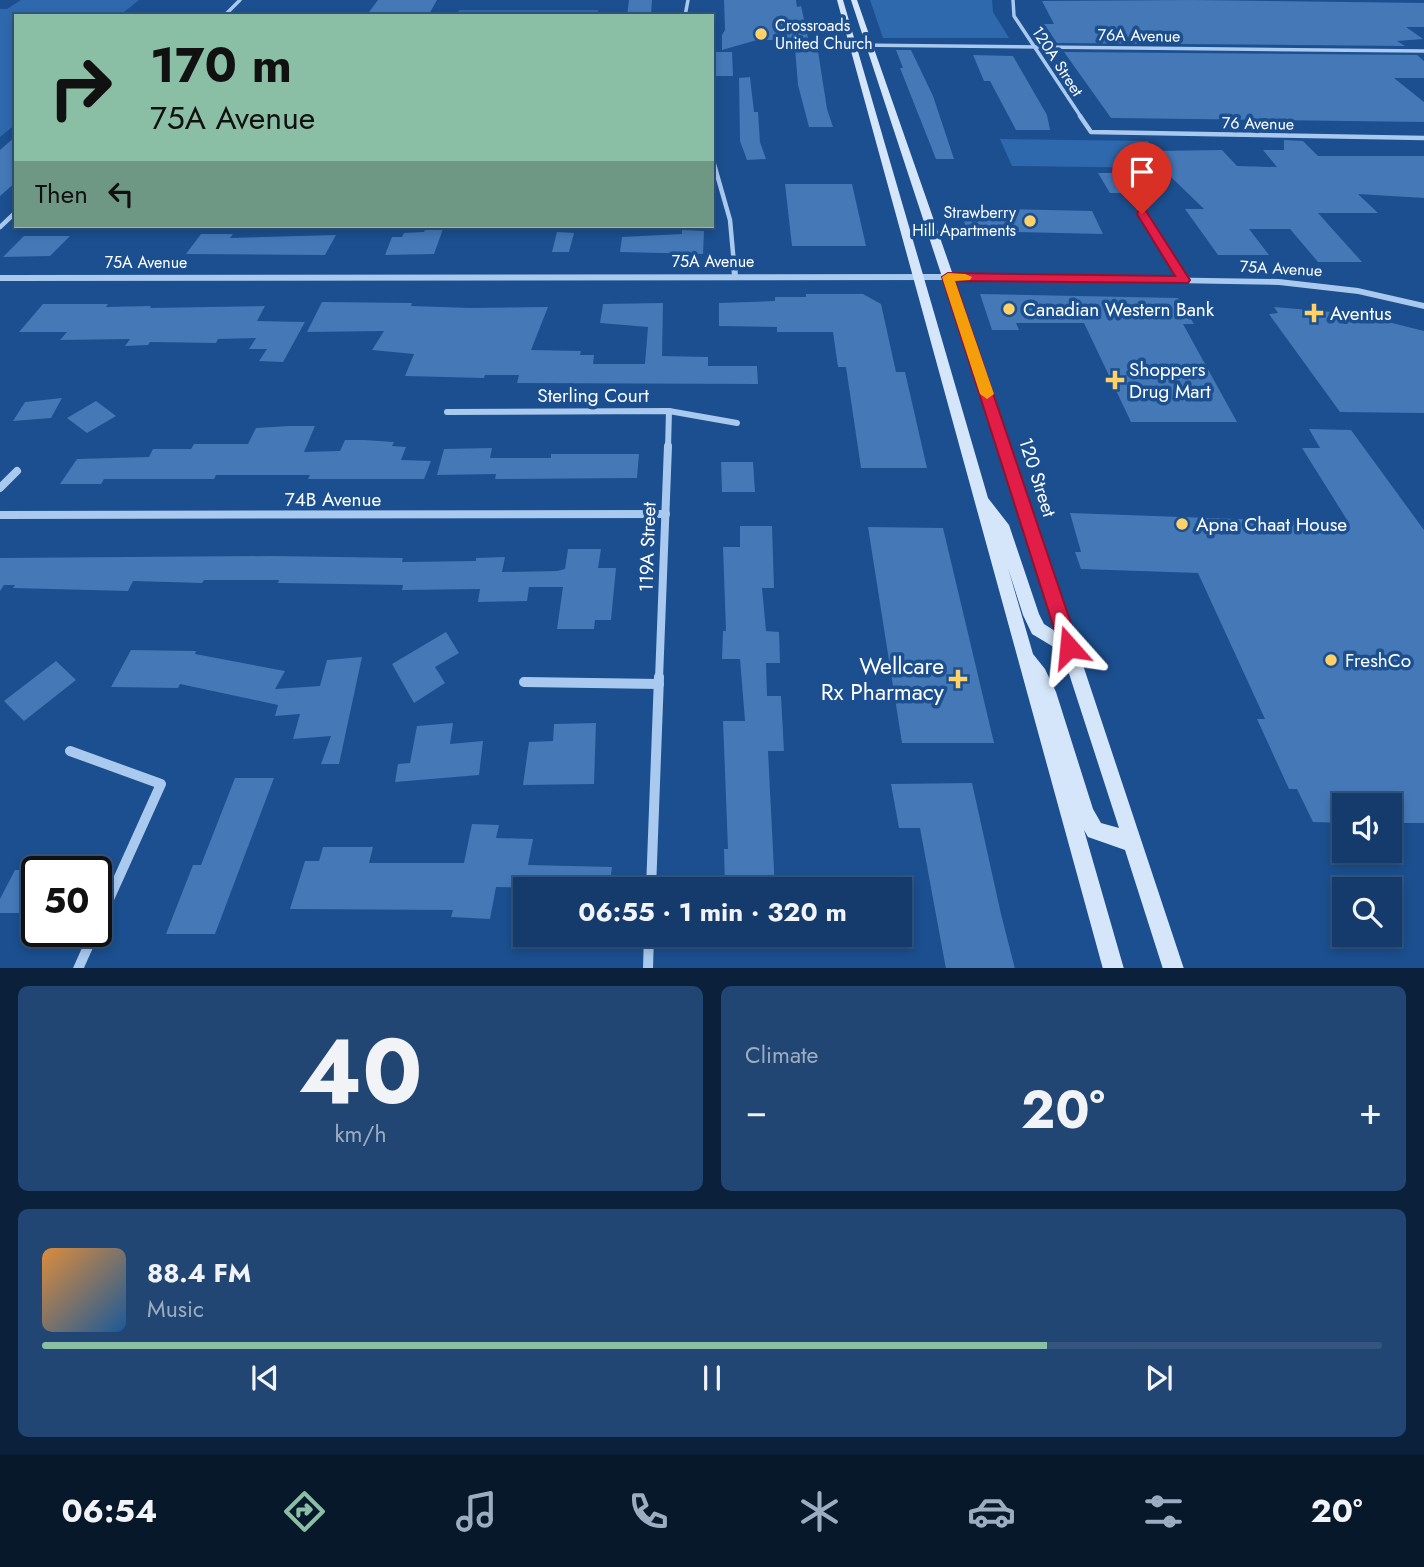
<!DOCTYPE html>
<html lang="en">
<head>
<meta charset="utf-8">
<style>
  :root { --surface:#143b6b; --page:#214673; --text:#f1f3f6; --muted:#9dadc1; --line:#33557e; --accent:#8abfa5 }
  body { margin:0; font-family:Jost,sans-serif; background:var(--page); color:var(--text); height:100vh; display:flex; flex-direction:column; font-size:26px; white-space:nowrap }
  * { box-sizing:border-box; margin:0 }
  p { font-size:23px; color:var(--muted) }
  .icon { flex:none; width:38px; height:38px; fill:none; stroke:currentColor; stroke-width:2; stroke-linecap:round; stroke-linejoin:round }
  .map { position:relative; height:968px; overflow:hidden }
  .details { display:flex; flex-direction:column; gap:18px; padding:18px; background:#0b203b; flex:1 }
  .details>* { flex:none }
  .guide { position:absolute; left:14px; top:14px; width:700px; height:214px; border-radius:0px; box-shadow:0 4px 10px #0003,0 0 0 2px var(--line); background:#8abfa5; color:#111; overflow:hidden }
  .fabs { position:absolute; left:1332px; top:793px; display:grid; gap:14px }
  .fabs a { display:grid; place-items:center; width:70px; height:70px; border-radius:0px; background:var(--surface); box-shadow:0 4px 10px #0003,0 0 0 2px var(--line); font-size:35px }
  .speed { position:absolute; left:21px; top:856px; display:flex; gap:14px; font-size:35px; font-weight:700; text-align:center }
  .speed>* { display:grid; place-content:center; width:91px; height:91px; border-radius:50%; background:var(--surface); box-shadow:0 4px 10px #0003,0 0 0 2px var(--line); line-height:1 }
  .speed .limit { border:4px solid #111; border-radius:10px; background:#fff; color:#111 }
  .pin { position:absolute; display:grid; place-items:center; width:60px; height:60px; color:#fff; margin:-72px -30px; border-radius:50% 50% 50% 0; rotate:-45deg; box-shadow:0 0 7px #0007 }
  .pin .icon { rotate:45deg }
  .me { position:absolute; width:77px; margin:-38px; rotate:342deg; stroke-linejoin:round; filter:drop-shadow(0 0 5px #0008) }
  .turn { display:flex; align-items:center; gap:24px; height:147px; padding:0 21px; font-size:32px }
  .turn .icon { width:91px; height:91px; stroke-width:2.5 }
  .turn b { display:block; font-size:49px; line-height:60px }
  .then { display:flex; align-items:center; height:66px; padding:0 21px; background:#0003; gap:14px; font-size:26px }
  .big { font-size:52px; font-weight:700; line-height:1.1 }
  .details .card { flex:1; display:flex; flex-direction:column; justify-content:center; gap:10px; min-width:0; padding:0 24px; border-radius:10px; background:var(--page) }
  .details .dial { align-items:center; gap:0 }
  .dial b { font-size:91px; line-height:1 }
  .song { display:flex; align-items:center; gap:21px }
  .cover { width:84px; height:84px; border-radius:10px; background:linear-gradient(135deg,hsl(30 70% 55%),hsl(210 70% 35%)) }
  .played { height:7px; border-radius:4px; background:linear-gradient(90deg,var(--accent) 75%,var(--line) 75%) }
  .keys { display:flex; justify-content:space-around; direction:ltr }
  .heat { display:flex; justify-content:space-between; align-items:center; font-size:38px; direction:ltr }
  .details .tiles { flex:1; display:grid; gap:18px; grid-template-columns:1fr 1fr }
  .card:last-child { grid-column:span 2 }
  .trip { position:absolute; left:513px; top:877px; width:399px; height:70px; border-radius:0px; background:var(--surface); box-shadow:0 4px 10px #0003,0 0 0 2px var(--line); font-weight:700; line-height:70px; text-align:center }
  .tab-bar { display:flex; height:112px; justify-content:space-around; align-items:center; background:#08182b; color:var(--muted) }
  .tab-bar .icon { width:49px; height:49px }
  .tab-bar .current { color:var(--accent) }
  .tab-bar b { font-size:32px; color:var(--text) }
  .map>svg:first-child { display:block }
  .green { fill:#2e69ad }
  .building { fill:#4478b7 }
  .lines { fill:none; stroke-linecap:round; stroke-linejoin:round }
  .minor-far4 { stroke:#a9c9ee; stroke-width:3.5 }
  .minor-far3 { stroke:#a9c9ee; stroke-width:4.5 }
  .minor-far2 { stroke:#a9c9ee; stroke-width:6 }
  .minor-far1 { stroke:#a9c9ee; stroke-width:8 }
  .minor { stroke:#a9c9ee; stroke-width:10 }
  .tertiary { fill:#a9c9ee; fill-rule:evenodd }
  .secondary { fill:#d6e6fa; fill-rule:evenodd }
  .route { fill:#e11d48; stroke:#92132f; stroke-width:2 }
  .slow { fill:#f59e0b }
  .poi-dot { fill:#ffd166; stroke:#1b4f8f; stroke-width:2.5 }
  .labels { text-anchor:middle; stroke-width:7; stroke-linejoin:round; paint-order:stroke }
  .far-poi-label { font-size:16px; fill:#fff; stroke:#1b4f8f; text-anchor:start }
  .far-street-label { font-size:16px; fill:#fff; stroke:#1b4f8f }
  .poi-label { font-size:19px; fill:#fff; stroke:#1b4f8f; text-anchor:start }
  .street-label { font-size:19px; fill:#fff; stroke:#1b4f8f }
  .near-poi-label { font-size:23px; fill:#fff; stroke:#1b4f8f; text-anchor:end }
</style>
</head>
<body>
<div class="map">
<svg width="1424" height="969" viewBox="0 0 1424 969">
  <rect width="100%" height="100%" fill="#1b4f8f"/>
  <g class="green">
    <polygon points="21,0 139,0 119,16 16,16 16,124 0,137 0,9 7,9"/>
    <polygon points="870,0 992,0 993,12 1009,38 883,38"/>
    <polygon points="459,10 598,10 597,16 456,16"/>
    <polygon points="1000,139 1148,141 1167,168 1012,166"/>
  </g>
  <g class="building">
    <polygon points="378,0 437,0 428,16 366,16"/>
    <polygon points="629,0 652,0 651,16 627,16"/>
    <polygon points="724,0 796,0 797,7 801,6 811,51 818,51 827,109 833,127 809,127 798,85 795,48 783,48 781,40 757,40 722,50 722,35 725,30"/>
    <polygon points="1194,0 1424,3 1424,27 1406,27 1423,39 1397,41 1405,46 1057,43 1044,24 1054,24 1042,1"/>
    <polygon points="896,50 911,50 933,96 954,159 936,159 900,68 903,68"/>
    <polygon points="715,52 732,52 733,76 715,76"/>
    <polygon points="1064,52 1417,55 1424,61 1424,78 1394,78 1424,102 1424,122 1111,118"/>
    <polygon points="973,55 1013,56 1047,115 1050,130 1016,130 990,81 984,81"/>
    <polygon points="750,77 754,112 758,112 760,142 766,159 747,160 740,141 739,78"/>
    <polygon points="16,136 16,182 0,196 0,150"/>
    <polygon points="1284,140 1303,141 1318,156 1424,156 1424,198 1358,194 1378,213 1318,213 1362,262 1318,262 1290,229 1249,229 1269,255 1218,255 1185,209 1204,209 1172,178 1154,151 1222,150 1237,166 1277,167 1263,150 1284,150"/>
    <polygon points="1098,173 1121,173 1133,193 1110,193"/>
    <polygon points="785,184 852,184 866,246 792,246"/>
    <polygon points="960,208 1092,211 1103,234 967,231"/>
    <polygon points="427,226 444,226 434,254 385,255 392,237 402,237 404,233 424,232"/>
    <polygon points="682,230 704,231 703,254 620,252 622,237 682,234"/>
    <polygon points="557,232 574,233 569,252 552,252"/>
    <polygon points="201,234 233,234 230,238 336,235 325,255 186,254"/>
    <polygon points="24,236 70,236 50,256 3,257"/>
    <polygon points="806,294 863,294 881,304 896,372 905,372 927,468 861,468 846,367 838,367 833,332 777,332 777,327 719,326 719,303 775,301 775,297 806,297"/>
    <polygon points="980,294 1178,298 1194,324 1183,324 1237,422 1131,422 1084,323 1016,323 1019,330 992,330"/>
    <polygon points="322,302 412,303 411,306 470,308 548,307 531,350 581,351 580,355 594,355 593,364 645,364 648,327 600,323 603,304 663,303 662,356 708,357 708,366 757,366 758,384 517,383 519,375 485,375 484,378 405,376 414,354 372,350 384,331 307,332"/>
    <polygon points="43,304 108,304 106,307 151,306 150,308 265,306 257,321 305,322 283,362 259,361 267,349 249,349 256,338 218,339 216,343 150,342 148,345 125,346 130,339 60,340 67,332 19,332"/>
    <polygon points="1274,307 1356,314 1424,331 1424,413 1340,412 1269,314 1278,313"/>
    <polygon points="62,398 51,418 13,421 25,402"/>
    <polygon points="96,401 116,416 87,433 67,418"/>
    <polygon points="289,426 315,426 304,452 340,451 345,440 364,440 394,442 392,446 406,447 401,460 431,461 424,479 308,479 310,475 216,475 214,479 104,479 101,484 60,484 77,459 149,457 153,449 191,449 194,444 248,444 256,428"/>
    <polygon points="1309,429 1351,430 1424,530 1424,823 1390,823 1390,805 1344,805 1344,823 1313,822 1297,789 1289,789 1257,719 1265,719 1198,573 1081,569 1075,552 1081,552 1070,513 1349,523 1302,448 1320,448"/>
    <polygon points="492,448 490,458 551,458 551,454 639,454 637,478 495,479 496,474 437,475 444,449"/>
    <polygon points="721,462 753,462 755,492 722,492"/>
    <polygon points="740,526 772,526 774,588 762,588 766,631 779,632 780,663 766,663 767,696 781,696 784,751 768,751 775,889 725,889 724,849 728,849 723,721 745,721 740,659 722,659 723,631 726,631 723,547 740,547"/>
    <polygon points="868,527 943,528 994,743 902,743"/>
    <polygon points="568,549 601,549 598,568 616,568 611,620 595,620 594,629 557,629 563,587 529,587 527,601 478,602 480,589 402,590 403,585 278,583 279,580 204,580 202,583 133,581 128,591 13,588 15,585 4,585 0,591 0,558 273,556 403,558 402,562 476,561 476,558 505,557 502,572 557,571 565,569"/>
    <polygon points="446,632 459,653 435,667 445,683 414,703 392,664"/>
    <polygon points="131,650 196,651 195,654 285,671 275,689 320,686 327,660 362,657 339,764 321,764 331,736 293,739 300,714 275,716 278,705 180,684 178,688 111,687"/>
    <polygon points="56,661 76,680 24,721 4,701"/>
    <polygon points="453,723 450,744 483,741 479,775 395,782 398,764 410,763 417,726"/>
    <polygon points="596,723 594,784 523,785 529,742 553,741 554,724"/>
    <polygon points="235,778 274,778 215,934 166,934 193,865 201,865"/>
    <polygon points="972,783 1001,914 1015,969 946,969 920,828 899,828 891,784"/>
    <polygon points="472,824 499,825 496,838 533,839 528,865 612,867 609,889 496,887 490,919 451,917 453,910 290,909 305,861 319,861 323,847 373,847 369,863 464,863"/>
    <polygon points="15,870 37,870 37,913 0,913 0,899"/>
  </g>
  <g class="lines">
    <g class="minor-far4">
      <polyline points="1013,0 1014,16 1081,117"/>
      <polyline points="224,16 240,0"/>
      <polyline points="685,16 688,0"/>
      <polyline points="853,45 1424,51"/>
    </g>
    <g class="minor-far3">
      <polyline points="1080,116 1091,132 1424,138"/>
      <polyline points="712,157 730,220 734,264"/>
      <polyline points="1138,207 1174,264"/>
      <polyline points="0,227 16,212"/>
    </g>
    <g class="minor-far2">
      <polyline points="734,262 735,277"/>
      <polyline points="1173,262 1184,280"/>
      <polyline points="0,278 948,277"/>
      <polyline points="447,412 669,411 737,423"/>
      <polyline points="668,448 669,411"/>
    </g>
    <g class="minor-far1">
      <polyline points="0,488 17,471"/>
      <polyline points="0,515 666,514"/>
      <polyline points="659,679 668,446"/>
    </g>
    <g class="minor">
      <polyline points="524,682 659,684"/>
      <polyline points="70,751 161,784 96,928"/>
      <polyline points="651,889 659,677"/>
      <polyline points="78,969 95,931"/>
      <polyline points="648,969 649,934"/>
    </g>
    <polygon class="tertiary" points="948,274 1279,279 1358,288 1424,303 1424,309 1358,294 1279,285 945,279 943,277"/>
    <path class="secondary" d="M837,0H843L988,498L1009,525L1039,614L1044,624L1055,631L948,295L851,0H857L960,295L1184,969H1163L1125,850L1088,837L1084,830L1124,969H1103ZM1008,568L1023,615L1032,634L1062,652L1119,828L1101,823L1093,809L1056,692L1045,669L1033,654Z"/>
  </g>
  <polygon class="route" points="1138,211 1146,211 1190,280 1188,283 955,281 1079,647 1076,653 1069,656 1063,653 1060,647 942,277 948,273 1175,276 1137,214"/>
  <polygon class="slow" points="965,274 972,277 970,280 955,281 994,394 987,399 980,394 942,277 948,273"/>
  <g class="poi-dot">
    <circle cx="761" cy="34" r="7"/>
    <circle cx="1030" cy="221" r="7"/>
    <circle cx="1009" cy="309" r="7"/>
    <path d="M1310.5 302.5h7v7h7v7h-7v7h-7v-7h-7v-7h7z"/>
    <path d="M1111.5 369.5h7v7h7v7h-7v7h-7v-7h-7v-7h7z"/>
    <circle cx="1182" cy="524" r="7"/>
    <circle cx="1331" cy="660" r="7"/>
    <path d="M954.5 668.5h7v7h7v7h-7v7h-7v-7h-7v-7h7z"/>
  </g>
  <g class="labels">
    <g class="far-poi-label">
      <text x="775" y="31">Crossroads<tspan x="775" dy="18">United Church</tspan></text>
      <text x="1016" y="218" text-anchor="end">Strawberry<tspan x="1016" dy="18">Hill Apartments</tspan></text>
    </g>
    <g class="far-street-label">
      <text transform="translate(1139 35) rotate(1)" y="6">76A Avenue</text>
      <text transform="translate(1058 61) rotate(57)" y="6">120A Street</text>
      <text transform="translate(1258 123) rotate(1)" y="6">76 Avenue</text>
      <text x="713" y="267">75A Avenue</text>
      <text x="146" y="268">75A Avenue</text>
      <text transform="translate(1281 268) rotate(3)" y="6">75A Avenue</text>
    </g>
    <g class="poi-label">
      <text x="1023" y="316">Canadian Western Bank</text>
      <text x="1330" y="320">Aventus</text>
      <text x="1129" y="376">Shoppers<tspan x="1129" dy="22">Drug Mart</tspan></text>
      <text x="1196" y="531">Apna Chaat House</text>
      <text x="1345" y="667">FreshCo</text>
    </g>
    <g class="street-label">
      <text x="593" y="402">Sterling Court</text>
      <text transform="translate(1038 477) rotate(72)" y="7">120 Street</text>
      <text x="333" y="506">74B Avenue</text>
      <text transform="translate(647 547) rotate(-88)" y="7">119A Street</text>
    </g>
    <g class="near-poi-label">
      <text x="944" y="674">Wellcare<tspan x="944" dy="26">Rx Pharmacy</tspan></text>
    </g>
  </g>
</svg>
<div class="fabs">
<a><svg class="icon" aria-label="sound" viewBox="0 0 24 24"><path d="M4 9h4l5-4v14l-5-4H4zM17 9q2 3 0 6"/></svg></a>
<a><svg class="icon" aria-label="search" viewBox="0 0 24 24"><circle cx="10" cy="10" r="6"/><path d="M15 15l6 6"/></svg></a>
</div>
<div class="speed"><div class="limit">50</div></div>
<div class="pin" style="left:1142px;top:214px;background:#d93025"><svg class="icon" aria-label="arrive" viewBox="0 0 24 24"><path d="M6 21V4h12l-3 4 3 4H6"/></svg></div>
<svg class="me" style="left:1069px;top:647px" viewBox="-20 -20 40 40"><path d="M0-17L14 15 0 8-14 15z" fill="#e11d48" stroke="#fff" stroke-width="4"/></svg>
<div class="trip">06:55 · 1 min · 320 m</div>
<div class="guide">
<div class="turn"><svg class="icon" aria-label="right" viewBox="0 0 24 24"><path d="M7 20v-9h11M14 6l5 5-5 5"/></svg><div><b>170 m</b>75A Avenue</div></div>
<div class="then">Then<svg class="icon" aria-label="left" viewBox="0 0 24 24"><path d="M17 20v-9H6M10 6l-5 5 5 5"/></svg></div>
</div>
</div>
<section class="details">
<div class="tiles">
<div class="card dial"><b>40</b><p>km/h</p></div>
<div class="card"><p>Climate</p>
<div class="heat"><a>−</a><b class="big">20°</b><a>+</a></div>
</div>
<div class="card">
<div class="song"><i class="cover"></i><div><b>88.4 FM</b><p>Music</p></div></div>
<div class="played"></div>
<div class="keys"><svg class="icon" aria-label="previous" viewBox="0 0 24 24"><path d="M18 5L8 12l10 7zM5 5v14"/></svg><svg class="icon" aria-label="pause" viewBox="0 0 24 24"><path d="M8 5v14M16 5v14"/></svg><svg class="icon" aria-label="next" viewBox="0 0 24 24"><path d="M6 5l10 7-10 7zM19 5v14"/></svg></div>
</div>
</div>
</section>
<nav class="tab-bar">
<b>06:54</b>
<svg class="icon current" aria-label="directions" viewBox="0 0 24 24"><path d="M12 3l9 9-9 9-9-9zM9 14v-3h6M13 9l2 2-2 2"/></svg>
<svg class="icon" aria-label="music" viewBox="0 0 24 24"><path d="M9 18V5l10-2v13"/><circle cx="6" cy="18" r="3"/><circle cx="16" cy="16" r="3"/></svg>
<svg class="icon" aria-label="phone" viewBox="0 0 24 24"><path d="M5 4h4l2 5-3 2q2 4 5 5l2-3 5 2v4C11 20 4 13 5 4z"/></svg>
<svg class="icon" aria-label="climate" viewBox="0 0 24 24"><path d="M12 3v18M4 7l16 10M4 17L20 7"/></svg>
<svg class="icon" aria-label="car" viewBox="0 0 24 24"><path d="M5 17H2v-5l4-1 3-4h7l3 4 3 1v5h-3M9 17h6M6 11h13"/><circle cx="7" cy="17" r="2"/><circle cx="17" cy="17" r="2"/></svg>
<svg class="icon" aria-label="filters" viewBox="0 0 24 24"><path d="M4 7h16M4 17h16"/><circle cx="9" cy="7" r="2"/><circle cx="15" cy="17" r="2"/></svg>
<b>20°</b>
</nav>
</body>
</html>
